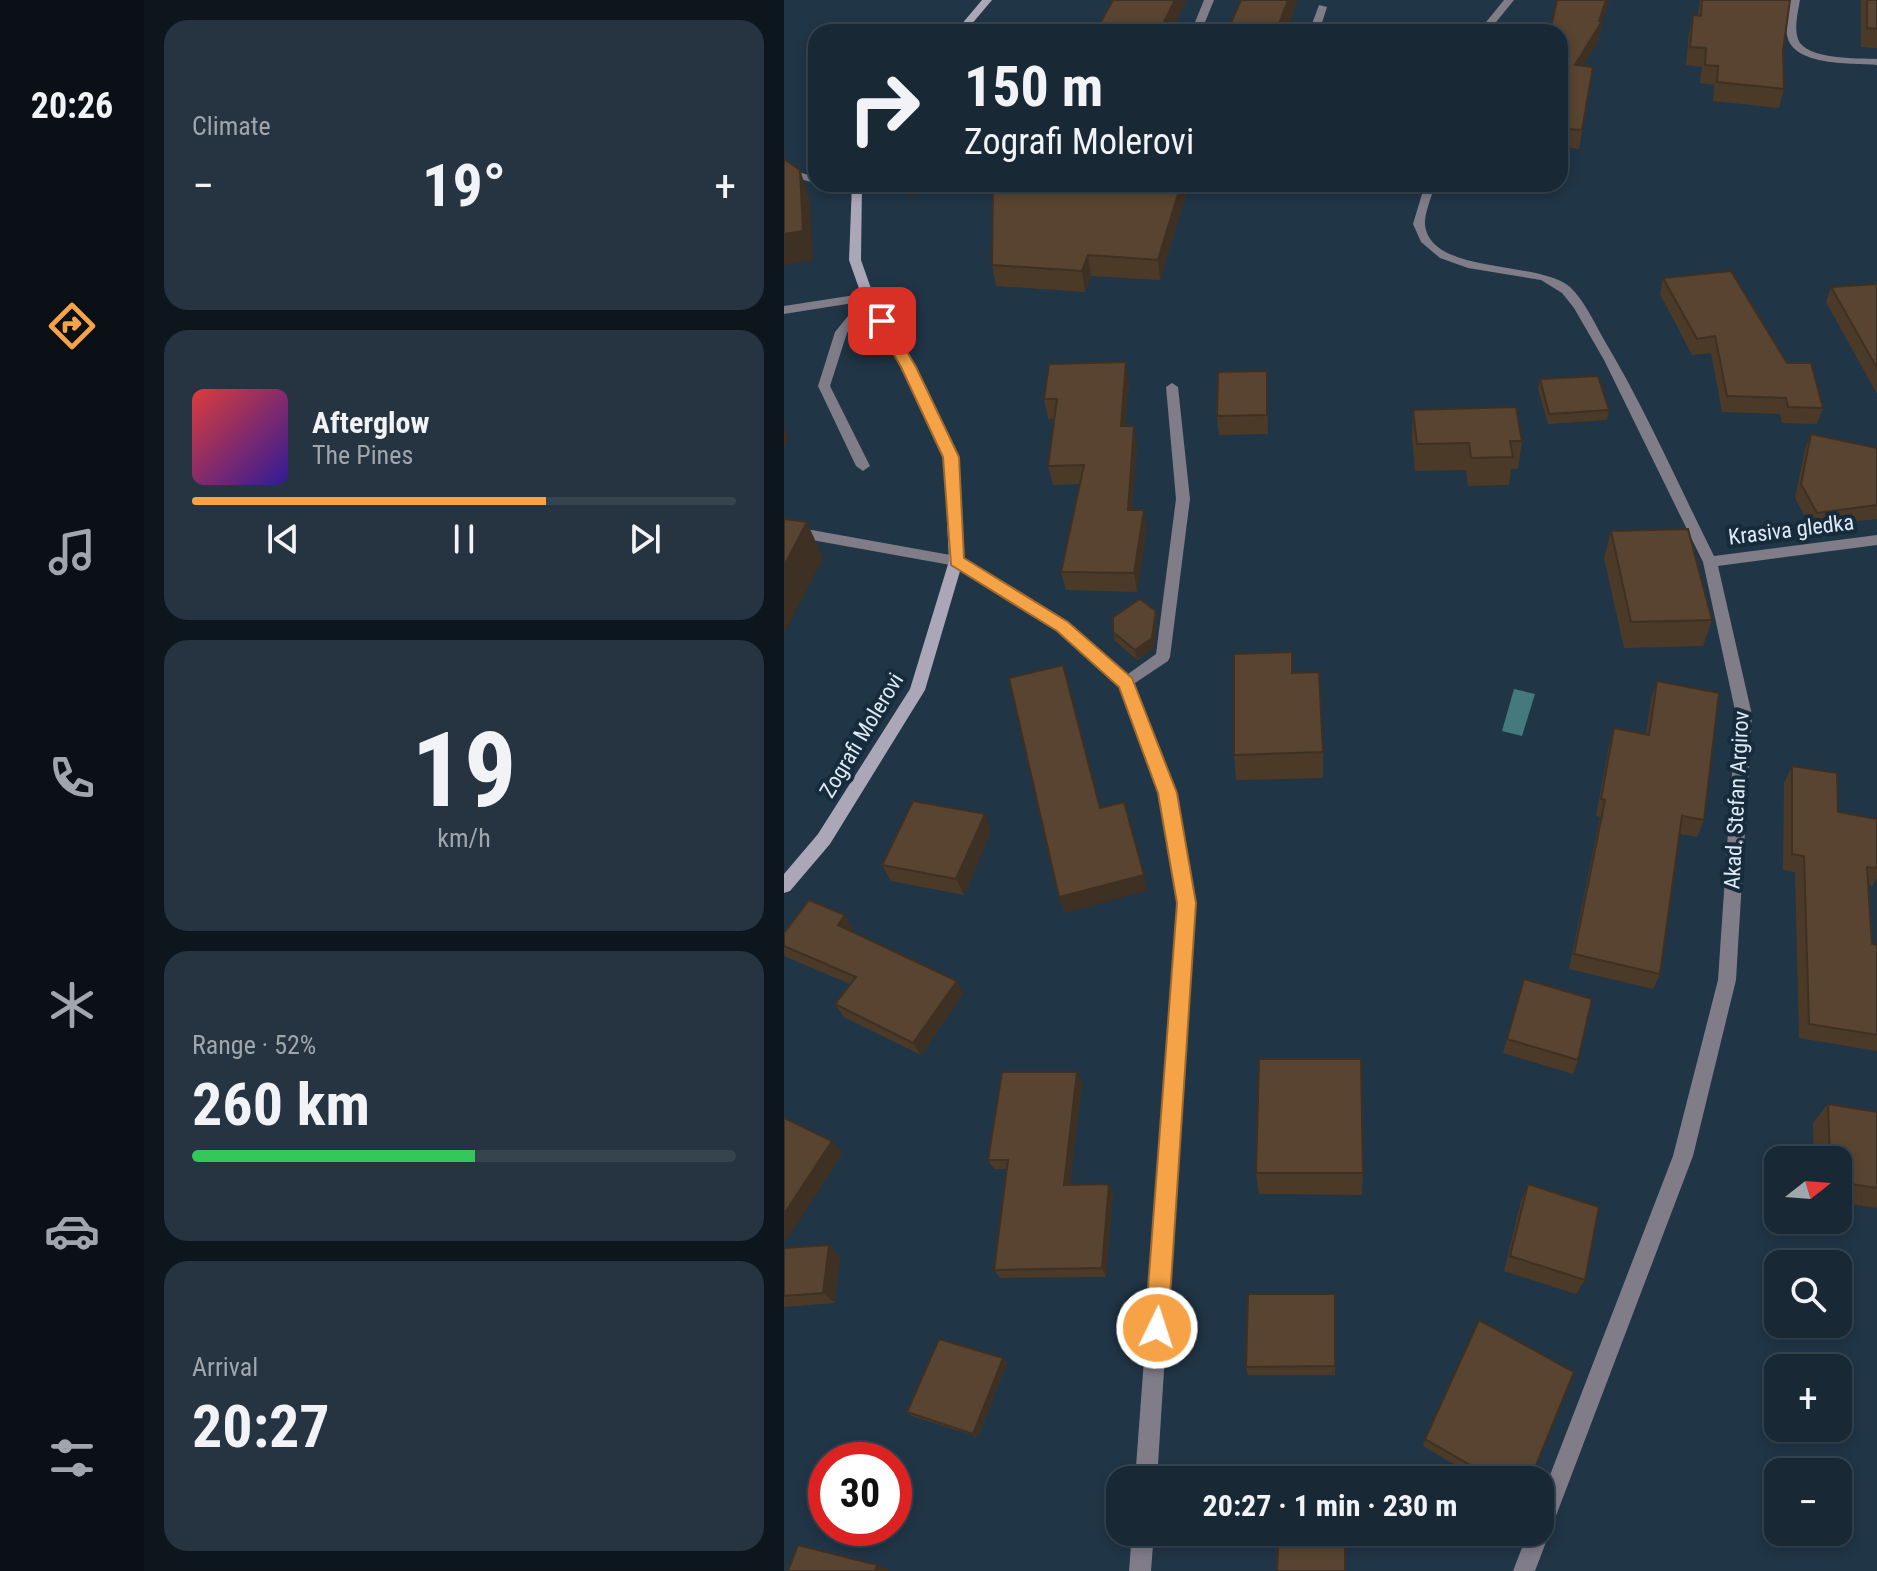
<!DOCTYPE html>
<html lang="en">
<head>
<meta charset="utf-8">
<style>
  :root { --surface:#182834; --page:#253440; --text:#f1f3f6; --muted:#9fa6ac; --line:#36444f; --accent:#f5a346 }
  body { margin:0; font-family:"Roboto Condensed",sans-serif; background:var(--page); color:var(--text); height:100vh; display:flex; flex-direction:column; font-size:30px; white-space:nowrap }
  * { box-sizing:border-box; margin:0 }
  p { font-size:26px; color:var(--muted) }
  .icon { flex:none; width:44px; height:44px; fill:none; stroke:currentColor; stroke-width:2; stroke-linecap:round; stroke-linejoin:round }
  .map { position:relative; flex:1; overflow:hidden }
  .drawer { display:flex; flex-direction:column; gap:20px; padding:20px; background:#0d161d; width:640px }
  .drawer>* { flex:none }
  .top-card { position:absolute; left:24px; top:24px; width:760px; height:168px; border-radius:24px; box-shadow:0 4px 12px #0003,0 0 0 2px var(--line); background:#182834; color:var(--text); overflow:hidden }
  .needle { width:52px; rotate:73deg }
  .fabs { position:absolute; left:980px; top:1146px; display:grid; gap:16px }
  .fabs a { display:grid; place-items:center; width:88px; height:88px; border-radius:16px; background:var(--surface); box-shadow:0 4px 12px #0003,0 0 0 2px var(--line); font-size:40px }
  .speed { position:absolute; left:24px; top:1442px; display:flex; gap:16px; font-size:40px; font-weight:700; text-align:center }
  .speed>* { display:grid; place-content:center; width:104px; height:104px; border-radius:50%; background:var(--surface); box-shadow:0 4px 12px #0003,0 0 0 2px var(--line); line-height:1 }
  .speed .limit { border:12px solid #d22; background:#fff; color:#111 }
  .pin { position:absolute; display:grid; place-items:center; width:68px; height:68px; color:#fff; margin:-34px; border-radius:16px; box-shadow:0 4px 12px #0006 }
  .me { position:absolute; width:88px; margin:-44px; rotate:4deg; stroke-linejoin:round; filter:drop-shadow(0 0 6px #0008) }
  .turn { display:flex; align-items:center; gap:28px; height:168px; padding:0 24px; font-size:36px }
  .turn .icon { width:104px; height:104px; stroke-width:2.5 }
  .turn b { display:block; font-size:56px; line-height:68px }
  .big { font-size:60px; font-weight:700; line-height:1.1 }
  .drawer .tile { flex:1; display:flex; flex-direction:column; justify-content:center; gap:12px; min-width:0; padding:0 28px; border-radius:24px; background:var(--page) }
  .drawer .dial { align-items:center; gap:0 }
  .dial b { font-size:104px; line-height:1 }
  .song { display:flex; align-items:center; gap:24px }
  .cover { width:96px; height:96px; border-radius:12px; background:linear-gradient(135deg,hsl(0 70% 55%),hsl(250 70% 35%)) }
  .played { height:8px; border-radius:4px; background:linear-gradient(90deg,var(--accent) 65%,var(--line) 65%) }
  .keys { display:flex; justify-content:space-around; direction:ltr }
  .heat { display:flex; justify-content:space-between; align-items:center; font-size:44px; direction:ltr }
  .charge { height:12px; border-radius:6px; background:linear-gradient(90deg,#34c759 52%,var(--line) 0) }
  .trip { position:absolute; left:322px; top:1466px; width:448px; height:80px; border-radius:24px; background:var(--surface); box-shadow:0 4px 12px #0003,0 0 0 2px var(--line); font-weight:700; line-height:80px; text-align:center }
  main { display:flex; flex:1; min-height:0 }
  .menu { display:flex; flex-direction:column; width:144px; justify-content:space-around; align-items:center; background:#0a1015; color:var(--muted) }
  .menu .icon { width:56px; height:56px }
  .menu .selected { color:var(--accent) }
  .menu b { font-size:36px; color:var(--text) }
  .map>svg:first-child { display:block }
  .water { fill:#447a7e }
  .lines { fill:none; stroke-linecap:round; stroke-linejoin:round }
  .lane { fill:#807c88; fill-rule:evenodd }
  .street { fill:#807c88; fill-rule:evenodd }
  .secondary { fill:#aca6b9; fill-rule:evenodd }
  .wall { fill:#4c3a29 }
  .shaded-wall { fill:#3e3022 }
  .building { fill:#584430; stroke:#3e3022; stroke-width:2 }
  .route { fill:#f5a346; stroke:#9f6a2e; stroke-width:2 }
  .labels { text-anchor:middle; stroke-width:8; stroke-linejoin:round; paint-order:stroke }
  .street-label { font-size:22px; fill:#deeaf6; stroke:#162b3b }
</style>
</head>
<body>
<main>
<nav class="menu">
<b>20:26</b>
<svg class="icon selected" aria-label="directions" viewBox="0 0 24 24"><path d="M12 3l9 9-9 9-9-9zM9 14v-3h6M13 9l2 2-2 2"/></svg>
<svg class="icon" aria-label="music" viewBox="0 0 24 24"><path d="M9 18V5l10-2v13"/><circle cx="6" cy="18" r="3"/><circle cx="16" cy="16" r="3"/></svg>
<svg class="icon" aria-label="phone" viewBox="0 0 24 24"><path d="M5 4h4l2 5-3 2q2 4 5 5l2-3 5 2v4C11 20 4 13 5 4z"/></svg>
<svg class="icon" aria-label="climate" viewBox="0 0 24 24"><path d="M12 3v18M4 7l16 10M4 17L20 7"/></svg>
<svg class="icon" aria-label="car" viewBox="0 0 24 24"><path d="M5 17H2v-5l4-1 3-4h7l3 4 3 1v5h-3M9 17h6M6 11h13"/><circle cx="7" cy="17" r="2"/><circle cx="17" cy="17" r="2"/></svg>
<svg class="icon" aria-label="filters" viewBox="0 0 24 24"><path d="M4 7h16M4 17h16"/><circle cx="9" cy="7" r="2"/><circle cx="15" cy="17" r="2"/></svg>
</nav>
<section class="drawer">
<div class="tile"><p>Climate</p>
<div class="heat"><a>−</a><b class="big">19°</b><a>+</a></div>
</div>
<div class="tile">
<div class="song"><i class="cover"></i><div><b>Afterglow</b><p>The Pines</p></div></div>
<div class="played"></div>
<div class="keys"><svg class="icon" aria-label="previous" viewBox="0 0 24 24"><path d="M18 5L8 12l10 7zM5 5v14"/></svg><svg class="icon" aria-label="pause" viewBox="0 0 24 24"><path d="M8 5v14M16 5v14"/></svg><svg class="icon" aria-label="next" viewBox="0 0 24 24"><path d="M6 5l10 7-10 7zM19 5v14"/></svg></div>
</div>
<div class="tile dial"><b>19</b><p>km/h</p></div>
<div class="tile"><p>Range · 52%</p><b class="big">260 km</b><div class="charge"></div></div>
<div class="tile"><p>Arrival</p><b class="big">20:27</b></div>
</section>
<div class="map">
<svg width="1093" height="1571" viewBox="0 0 1093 1571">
  <rect width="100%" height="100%" fill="#203546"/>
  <polygon class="water" points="730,689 751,694 738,736 718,731"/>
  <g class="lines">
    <g class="lane">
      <polygon points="420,0 430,0 417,32 407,32"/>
      <path d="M1006,0H1016C1014,12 1010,27 1014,39C1021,60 1074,58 1093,59V65C1069,63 1013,66 1004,39C1000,27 1005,12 1006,0Z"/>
      <polygon points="535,5 543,7 535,32 525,32"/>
      <polygon points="85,294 91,298 63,333 46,386 86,466 79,471 72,466 34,386 51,332 81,295"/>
      <polygon points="388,383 394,387 406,499 386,657 384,661 342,689 337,687 334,683 337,679 372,654 392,499 382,387"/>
      <polygon points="0,525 172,556 179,561 172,566 0,535"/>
    </g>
    <g class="street">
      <polygon points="720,0 730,0 704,32 694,32"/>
      <polygon points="0,168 32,177 33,184 0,174"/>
      <polygon points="39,184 59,184 76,190 71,193"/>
      <path d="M641,184H651C648,196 640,214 641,225C647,275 754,260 786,287C800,300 810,322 819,338C861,408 894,484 930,556L1093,535V545L934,566L968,715L952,980L909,1156L751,1571H729L744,1532H756V1501L889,1156L934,980L952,715L919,562L820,360L790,308L778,293L757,280L684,268L656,258L637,242L629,224Z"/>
      <polygon points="84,293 88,294 88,300 0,314 0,306"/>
      <polygon points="172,556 283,623 347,679 392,793 410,903 373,1480 351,1480 394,903 376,793 336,686 273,631 167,565 165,561"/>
      <polygon points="348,1532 370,1532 367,1571 345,1571"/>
    </g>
    <g class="secondary">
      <polygon points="198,0 208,0 181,32 171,32"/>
      <polygon points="68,184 78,184 77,260 90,297 130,367 174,457 179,561 141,690 46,844 6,891 0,893 0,874 34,834 126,689 165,561 160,457 118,367 78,297 65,260"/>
    </g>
  </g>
  <g class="wall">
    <polygon points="773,0 826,0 818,22 815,39 799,66 809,67 795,149 779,147 776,149 776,32"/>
    <polygon points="916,0 1006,0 999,51 1000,89 995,108 929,101 930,85 916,83 918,67 902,65 905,33 909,15 914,15"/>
    <polygon points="1077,0 1093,0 1093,48 1077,47"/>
    <polygon points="209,184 405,184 405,185 376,280 307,276 301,292 212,286 208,265"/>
    <polygon points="879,278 1003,363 1039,408 1033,424 998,423 996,414 938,412 927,353 908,355 876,294"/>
    <polygon points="1093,284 1093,394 1042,302 1047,287"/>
    <polygon points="483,371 484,434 435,435 433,416"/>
    <polygon points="756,379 825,410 823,420 764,424 754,389"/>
    <polygon points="345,382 341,426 353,445 348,510 363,529 353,592 282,590 277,572 296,484 269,485 264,466 270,418 264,419 260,399"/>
    <polygon points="629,410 738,441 734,469 727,469 725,485 684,486 682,470 631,471 628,437"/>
    <polygon points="1027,434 1093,448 1093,519 1027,527 1011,498 1021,449"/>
    <polygon points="827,531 928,620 919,646 840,648 820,558"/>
    <polygon points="372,611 373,621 370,648 353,660 331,641 329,632"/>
    <polygon points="509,673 539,752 539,778 452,780 450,755"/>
    <polygon points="873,681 920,820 913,837 896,834 876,974 869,989 785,969 816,817 812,816 825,746 830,728 862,734 867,699"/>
    <polygon points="1008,766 1054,812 1093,819 1093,878 1088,886 1084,885 1088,944 1093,945 1093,1051 1015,1038 1011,872 999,870 1000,783"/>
    <polygon points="207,831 180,895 107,881 98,865"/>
    <polygon points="61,915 69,929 68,931 173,981 179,994 137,1055 60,1017 51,1004 66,984 2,957 0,953 0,933"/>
    <polygon points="740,979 794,1060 789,1074 719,1053"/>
    <polygon points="298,1083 286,1184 325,1184 329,1193 322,1277 216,1278 210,1270 223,1169 210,1169 204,1160"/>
    <polygon points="1044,1104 1093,1112 1093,1208 1054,1202 1054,1160 1030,1160 1029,1123"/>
    <polygon points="472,1173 579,1173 578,1195 475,1194"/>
    <polygon points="744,1184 801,1280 792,1294 720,1271 737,1201"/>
    <polygon points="45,1245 56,1256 51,1303 0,1307 0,1248"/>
    <polygon points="551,1294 551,1375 464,1375 462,1367"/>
    <polygon points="219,1358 223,1363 194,1437 128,1416 123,1412"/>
    <polygon points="641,1439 746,1480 697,1480 639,1446"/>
  </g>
  <g class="shaded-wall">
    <polygon points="391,0 403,0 387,32 375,32"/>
    <polygon points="504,0 514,0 503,32 492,32"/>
    <polygon points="822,0 826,0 818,22 815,39 789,84 791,65 815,21"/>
    <polygon points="782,129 779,147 776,149 776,132"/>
    <polygon points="16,170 26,199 29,260 0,265 0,234"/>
    <polygon points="122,184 188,184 125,196"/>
    <polygon points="397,184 405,184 405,185 376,280 374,260"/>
    <polygon points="304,255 307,276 301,292 298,271"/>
    <polygon points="342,362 345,382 340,445 337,426"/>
    <polygon points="350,426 353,445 347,529 344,510"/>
    <polygon points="0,428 4,438 0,450"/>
    <polygon points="360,510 363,529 353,592 350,573"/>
    <polygon points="23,522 39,558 0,634 0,566"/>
    <polygon points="372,611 373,621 370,648 353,660 351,650"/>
    <polygon points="201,814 207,831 180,895 172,879"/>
    <polygon points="360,875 363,891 280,913 275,897"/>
    <polygon points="61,915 69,929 62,939 54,925"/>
    <polygon points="173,981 179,994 137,1055 129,1043"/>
    <polygon points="293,1072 298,1083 285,1194 280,1185"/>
    <polygon points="48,1141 59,1153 0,1244 0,1214"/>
    <polygon points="325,1184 329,1193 322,1277 318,1268"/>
    <polygon points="45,1245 56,1256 51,1303 39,1293"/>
    <polygon points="219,1358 223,1363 194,1437 189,1434"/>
    <polygon points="93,1565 105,1569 104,1571 91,1571"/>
  </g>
  <g class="building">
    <polygon points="329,0 391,0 375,32 311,32"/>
    <polygon points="457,0 504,0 492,32 443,32"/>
    <polygon points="773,0 822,0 815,21 818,21 791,65 809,67 798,130 782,129 776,132 776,32 766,32"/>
    <polygon points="918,0 1006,0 999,51 1000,89 933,82 934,66 921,65 922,48 906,47 909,15 917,16"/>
    <polygon points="1083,0 1093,0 1093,29 1083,28"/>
    <polygon points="555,29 600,32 554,32"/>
    <polygon points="0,159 16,170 19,231 0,234"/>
    <polygon points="209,184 397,184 374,260 304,255 298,271 208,265"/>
    <polygon points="947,271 1003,363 1027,363 1039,408 1004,407 1002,398 943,396 931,336 913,339 879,278"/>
    <polygon points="1093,284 1093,368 1047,287"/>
    <polygon points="342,362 337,426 350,426 344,510 360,510 350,573 277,572 300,465 264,466 273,399 260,399 265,364"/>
    <polygon points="483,371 483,415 433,416 434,372"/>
    <polygon points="814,376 825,410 765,414 756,379"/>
    <polygon points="732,407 738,441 726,441 729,457 687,458 685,443 633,444 629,410"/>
    <polygon points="1027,434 1093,448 1093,505 1033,513 1017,484"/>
    <polygon points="0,519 23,522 0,566"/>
    <polygon points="904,529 928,620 847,622 827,531"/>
    <polygon points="356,599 372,611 368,638 351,650 329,632 329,617"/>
    <polygon points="508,652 508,673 535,672 539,752 450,755 450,654"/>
    <polygon points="279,665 316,808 340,802 360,875 275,897 225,678"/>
    <polygon points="873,681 935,693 920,820 898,816 876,974 790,954 821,800 817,799 830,728 865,735"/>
    <polygon points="1008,766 1053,773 1054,812 1093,819 1093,868 1083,867 1088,944 1093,945 1093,1035 1025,1024 1020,856 1008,854"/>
    <polygon points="129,801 201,814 172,879 98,865"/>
    <polygon points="25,900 61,915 54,925 173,981 129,1043 51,1004 72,977 0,946 0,933"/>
    <polygon points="740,979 808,999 794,1060 723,1039"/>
    <polygon points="475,1059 577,1059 579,1173 472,1173"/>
    <polygon points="218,1072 293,1072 280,1185 325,1184 318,1268 210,1270 224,1160 204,1160"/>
    <polygon points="1044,1104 1093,1112 1093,1188 1054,1182 1054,1160 1046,1160"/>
    <polygon points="0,1118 48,1141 0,1214"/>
    <polygon points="744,1184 815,1207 801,1280 726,1256"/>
    <polygon points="45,1245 39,1293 0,1296 0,1248"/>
    <polygon points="464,1294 551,1294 551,1366 462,1367"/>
    <polygon points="695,1320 790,1372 746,1480 712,1480 641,1439"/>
    <polygon points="155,1339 219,1358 189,1434 123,1412"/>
    <polygon points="495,1532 561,1532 561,1571 493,1571"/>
    <polygon points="14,1545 93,1565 91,1571 4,1571"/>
  </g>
  <polygon class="route" points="98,317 105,321 132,367 175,457 180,558 284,622 348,678 393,793 412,903 384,1328 381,1336 373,1340 365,1336 361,1328 393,903 374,793 335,687 273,631 167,565 159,457 117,367 91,321"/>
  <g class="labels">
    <g class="street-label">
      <text transform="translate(1007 529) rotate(-7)" y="8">Krasiva gledka</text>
      <text transform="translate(77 735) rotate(-59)" y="8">Zografi Molerovi</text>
      <text transform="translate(952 800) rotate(-87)" y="8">Akad. Stefan Argirov</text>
    </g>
  </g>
</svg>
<div class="fabs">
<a><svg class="needle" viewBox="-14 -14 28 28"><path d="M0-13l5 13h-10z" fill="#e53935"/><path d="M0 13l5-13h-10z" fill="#9fa6ac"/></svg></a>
<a><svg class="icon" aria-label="search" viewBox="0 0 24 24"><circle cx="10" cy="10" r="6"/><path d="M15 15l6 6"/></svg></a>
<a>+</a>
<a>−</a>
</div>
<div class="speed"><div class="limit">30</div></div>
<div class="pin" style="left:98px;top:321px;background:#d93025"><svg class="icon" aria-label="arrive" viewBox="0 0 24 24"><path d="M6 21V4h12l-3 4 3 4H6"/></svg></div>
<svg class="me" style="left:373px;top:1328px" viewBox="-20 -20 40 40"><circle r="17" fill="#f5a346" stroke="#fff" stroke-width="3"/><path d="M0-11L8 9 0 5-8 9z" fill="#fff"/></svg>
<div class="trip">20:27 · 1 min · 230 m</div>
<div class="top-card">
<div class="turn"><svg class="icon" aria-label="right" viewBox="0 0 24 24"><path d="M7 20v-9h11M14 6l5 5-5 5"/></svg><div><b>150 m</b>Zografi Molerovi</div></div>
</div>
</div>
</main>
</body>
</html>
